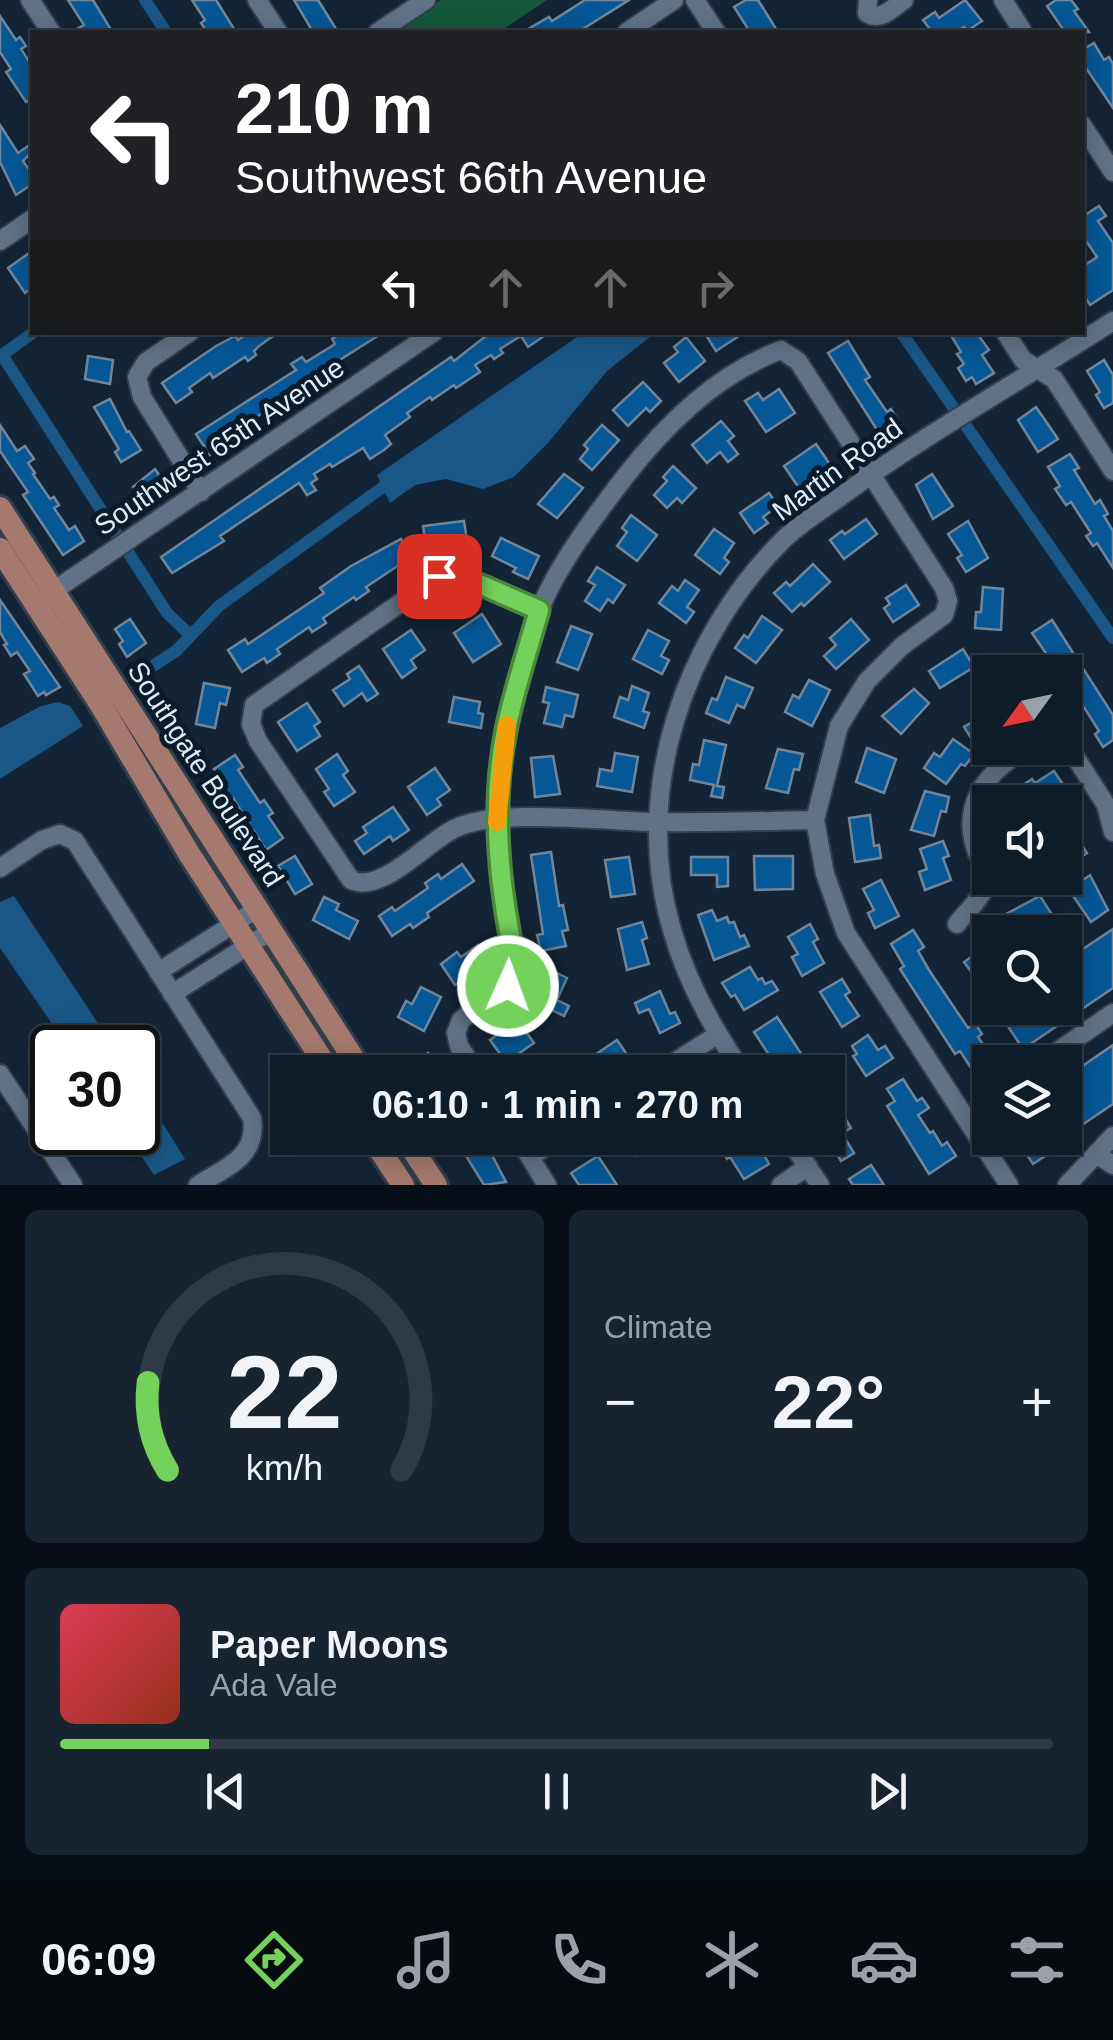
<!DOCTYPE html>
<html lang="en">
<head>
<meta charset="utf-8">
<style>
  :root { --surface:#0e1b28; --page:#172430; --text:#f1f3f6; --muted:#9ba1a8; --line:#2e3945; --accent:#74d25c }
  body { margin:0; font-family:Arial,sans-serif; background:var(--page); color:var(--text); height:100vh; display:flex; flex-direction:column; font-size:38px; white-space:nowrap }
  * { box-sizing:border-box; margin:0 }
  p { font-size:32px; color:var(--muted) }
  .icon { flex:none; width:55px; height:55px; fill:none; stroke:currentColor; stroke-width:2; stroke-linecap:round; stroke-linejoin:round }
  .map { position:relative; height:1185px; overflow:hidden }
  .drawer { display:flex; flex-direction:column; gap:25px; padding:25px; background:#080f16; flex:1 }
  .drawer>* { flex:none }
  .banner { position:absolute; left:30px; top:30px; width:1055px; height:305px; border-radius:0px; box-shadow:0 5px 25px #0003,0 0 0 2px var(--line); background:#202124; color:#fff; overflow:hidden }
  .needle { width:65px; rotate:237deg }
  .fabs { position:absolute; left:972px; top:655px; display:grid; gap:20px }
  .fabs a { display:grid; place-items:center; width:110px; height:110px; border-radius:0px; background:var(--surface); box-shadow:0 5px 25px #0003,0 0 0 2px var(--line); font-size:50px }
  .speed { position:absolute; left:30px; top:1025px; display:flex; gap:20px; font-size:50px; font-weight:700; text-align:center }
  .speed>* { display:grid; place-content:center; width:130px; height:130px; border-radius:50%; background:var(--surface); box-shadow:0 5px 25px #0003,0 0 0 2px var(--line); line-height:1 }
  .speed .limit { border:5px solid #111; border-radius:15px; background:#fff; color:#111 }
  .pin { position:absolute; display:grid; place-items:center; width:85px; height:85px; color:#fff; margin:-42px; border-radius:20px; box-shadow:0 5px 15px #0006 }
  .me { position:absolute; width:110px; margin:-55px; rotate:2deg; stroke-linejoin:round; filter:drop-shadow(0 0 8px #0008) }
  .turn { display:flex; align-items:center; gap:35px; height:210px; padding:0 40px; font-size:45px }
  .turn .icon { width:130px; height:130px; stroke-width:2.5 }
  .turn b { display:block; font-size:70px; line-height:85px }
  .lanes { display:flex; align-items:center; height:95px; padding:0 40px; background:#0003; justify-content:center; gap:50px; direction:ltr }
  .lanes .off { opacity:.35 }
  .big { font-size:75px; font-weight:700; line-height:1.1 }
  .drawer .card { flex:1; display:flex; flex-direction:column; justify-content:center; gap:15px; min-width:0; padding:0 35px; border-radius:15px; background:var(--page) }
  .drawer .dial { align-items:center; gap:0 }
  .dial svg { height:260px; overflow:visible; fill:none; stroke:var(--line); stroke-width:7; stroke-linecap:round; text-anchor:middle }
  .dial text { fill:var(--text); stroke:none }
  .song { display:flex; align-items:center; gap:30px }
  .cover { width:120px; height:120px; border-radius:15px; background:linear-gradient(135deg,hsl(350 70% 55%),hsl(10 70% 35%)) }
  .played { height:10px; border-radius:5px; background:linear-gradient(90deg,var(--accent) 15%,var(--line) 15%) }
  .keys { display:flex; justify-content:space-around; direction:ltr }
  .heat { display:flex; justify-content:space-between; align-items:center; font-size:55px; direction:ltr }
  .drawer .tiles { flex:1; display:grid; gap:25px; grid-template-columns:1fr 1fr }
  .card:last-child { grid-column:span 2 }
  .trip { position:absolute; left:270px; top:1055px; width:575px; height:100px; border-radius:0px; background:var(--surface); box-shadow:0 5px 25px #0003,0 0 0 2px var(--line); font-weight:700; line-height:100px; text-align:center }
  .tab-bar { display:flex; height:160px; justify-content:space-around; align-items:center; background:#060b10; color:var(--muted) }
  .tab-bar .icon { width:70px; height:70px }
  .tab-bar .on { color:var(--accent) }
  .tab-bar b { font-size:45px; color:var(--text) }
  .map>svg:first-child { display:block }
  .green { fill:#15573a }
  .water { fill:#1b5786 }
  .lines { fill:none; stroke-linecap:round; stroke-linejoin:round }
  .canal { stroke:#1b5786; stroke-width:12 }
  .building { fill:#055796; stroke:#72869b; stroke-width:2.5 }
  .minor-casing { stroke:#323e4c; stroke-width:22 }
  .major-casing { stroke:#323e4c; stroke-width:28 }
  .minor { stroke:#5f7287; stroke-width:18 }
  .major { stroke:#a5796d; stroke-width:22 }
  .route-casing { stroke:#4b883c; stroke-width:25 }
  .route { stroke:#74d25c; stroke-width:18 }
  .slow { stroke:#f59e0b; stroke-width:18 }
  .labels { text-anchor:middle; stroke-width:10; stroke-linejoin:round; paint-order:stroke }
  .street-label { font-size:28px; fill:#e0ebf7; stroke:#0a1b2b }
</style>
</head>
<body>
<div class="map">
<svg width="1113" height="1185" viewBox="0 0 1113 1185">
  <rect width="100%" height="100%" fill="#132436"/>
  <polygon class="green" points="441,0 547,0 499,32 391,32"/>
  <g class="water">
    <polygon points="584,332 655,333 607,371 548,443 514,477 483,489 446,479 415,485 390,503 377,475"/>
    <polygon points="58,702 70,706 83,726 0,779 0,728 41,706"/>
    <polygon points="14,896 109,1040 114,1047 68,1047 0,948 0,902"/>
    <polygon points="138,1084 185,1159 154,1175 126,1133 138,1132"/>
  </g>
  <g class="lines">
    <g class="canal">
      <polyline points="145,0 166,32"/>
      <polyline points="34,332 2,355 167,613 189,634"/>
      <polyline points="901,332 1113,638"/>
      <polyline points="139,675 176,651 219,606 394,479"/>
    </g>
  </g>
  <g class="building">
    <polygon points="68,0 93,0 110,28 103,32 71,32 84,25"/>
    <polygon points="192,0 216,0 236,32 207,32 201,23 205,20"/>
    <polygon points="294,0 318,0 338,32 313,32"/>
    <polygon points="585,0 629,0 578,32 523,32 549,17 552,21"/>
    <polygon points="746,0 758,0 778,32 750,32 734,7"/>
    <polygon points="965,0 982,21 967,31 964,27 956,32 932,32 923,20 935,12 939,18"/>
    <polygon points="1056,0 1071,0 1078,9 1074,11 1089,32 1065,32 1047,6"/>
    <polygon points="0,16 16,40 20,37 26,46 21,49 32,66 32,98 26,102 6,72 11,69 0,52"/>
    <polygon points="1094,43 1104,60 1109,57 1113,64 1113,108 1082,62 1082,50"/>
    <polygon points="0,125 18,153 28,146 32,152 23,161 32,174 32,184 16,195 0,162"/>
    <polygon points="1099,206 1106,216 1098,221 1113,243 1113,290 1090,305 1087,300 1082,303 1082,267 1097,257 1082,235 1082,217"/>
    <polygon points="32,251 32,271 29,274 32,288 25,293 8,268"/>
    <polygon points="249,332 279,332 259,346 254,351 256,355 248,361 245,357 213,378 210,373 189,388 192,392 176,403 162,383 216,346 235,336 238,340"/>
    <polygon points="343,332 384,332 319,373 322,377 308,386 307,384 230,434 234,439 210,455 196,434 296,370 291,364 302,357 306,362 335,344 332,339"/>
    <polygon points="491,332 550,332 528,347 521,336 500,349 503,353 494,359 491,355 475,365 480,372 456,388 454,385 432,400 430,397 407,413 410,417 385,435 391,444 384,450 370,459 363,448 332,467 330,464 314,474 317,479 311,483 316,490 307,495 299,483 220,536 224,541 172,573 161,557 451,357 454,361"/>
    <polygon points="704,332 745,332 716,351"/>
    <polygon points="949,332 976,332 989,350 982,355 994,373 976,384 972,377 966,381 958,368 964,364 957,354 961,352"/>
    <polygon points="686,337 705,361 679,382 664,363 678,352 674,347"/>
    <polygon points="848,341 870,377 865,380 887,412 891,409 898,420 879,433 828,353"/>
    <polygon points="88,356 113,360 110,384 85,379"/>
    <polygon points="1104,360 1113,375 1113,403 1104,408 1096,395 1100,392 1087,371"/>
    <polygon points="643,382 661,401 650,412 646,408 628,426 613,410"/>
    <polygon points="779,389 795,413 766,432 745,401 758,393 763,400"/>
    <polygon points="110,399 127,432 129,431 141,450 121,462 115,452 119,449 94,407"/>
    <polygon points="1036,407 1058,439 1038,452 1018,420"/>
    <polygon points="721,421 734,436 728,441 738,454 728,462 720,452 707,463 692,445"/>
    <polygon points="0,425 17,451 25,446 34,459 28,463 35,473 33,474 50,499 54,497 59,505 54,508 69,530 75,526 84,541 63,555 23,495 28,492 0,451"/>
    <polygon points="602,425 619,440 592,470 580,459 588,449 584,445"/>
    <polygon points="816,444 831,466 799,488 784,466"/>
    <polygon points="1070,454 1079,468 1074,470 1095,504 1100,500 1108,514 1104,516 1113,531 1113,568 1097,543 1093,546 1086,536 1091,533 1071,502 1066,505 1055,489 1060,486 1048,467"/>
    <polygon points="673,466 696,488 682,503 677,498 667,508 654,495 667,481 663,477"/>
    <polygon points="155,469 166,485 143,501 133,487"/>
    <polygon points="564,474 583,488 557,518 538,504"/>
    <polygon points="932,474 953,506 933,519 916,485"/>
    <polygon points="769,493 778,506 763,517 768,523 754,533 740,513"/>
    <polygon points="631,515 657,535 637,561 617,546 627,532 622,528"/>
    <polygon points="866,519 877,534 844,559 830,540 842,531 845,534"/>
    <polygon points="464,521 468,547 451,549 450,543 426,546 423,526"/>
    <polygon points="968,521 988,558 966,572 957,558 962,555 948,534"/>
    <polygon points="714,529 734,543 724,558 729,562 720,574 695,555"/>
    <polygon points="501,538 539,556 528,579 513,572 516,568 492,556"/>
    <polygon points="401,539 415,561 402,570 399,565 366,587 369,591 356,600 354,597 323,618 326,623 312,632 309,627 277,649 280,654 267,663 264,658 242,672 228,650 245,639 248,644 324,593 320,588 351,566"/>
    <polygon points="813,564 830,582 804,606 801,603 792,612 774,593 786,582 790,586"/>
    <polygon points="597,567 625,585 613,603 608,599 600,611 585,601 595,585 588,581"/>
    <polygon points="685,580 699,590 687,607 694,612 686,623 659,603 672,586 678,591"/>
    <polygon points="906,585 919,605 893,622 884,608 890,604 886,598"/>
    <polygon points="983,587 1003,589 1001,630 975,628 976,612 981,612"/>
    <polygon points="0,600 60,687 46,695 44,692 38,696 24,674 30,671 17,652 11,656 4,645 7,644 0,632"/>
    <polygon points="482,614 501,644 473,662 454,633"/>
    <polygon points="762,616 782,630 756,663 735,648 744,635 748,638"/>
    <polygon points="130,619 146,643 127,657 119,644 123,641 115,629"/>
    <polygon points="851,619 869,640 836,669 824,656 836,645 830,638"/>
    <polygon points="1052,620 1113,715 1113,740 1103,747 1095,734 1099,731 1082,704 1078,707 1069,693 1073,690 1065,672 1056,663 1054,665 1032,633"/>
    <polygon points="571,626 592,634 578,670 557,662"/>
    <polygon points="411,630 425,650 411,660 416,668 402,678 383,649"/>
    <polygon points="648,630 669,641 661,656 669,660 662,674 633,659"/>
    <polygon points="963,649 974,667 940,688 929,671"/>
    <polygon points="359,666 378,694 367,701 362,693 344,706 333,690 350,679 347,674"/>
    <polygon points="726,677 753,688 744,708 737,705 729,723 706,713 712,698 717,700"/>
    <polygon points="809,680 830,690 812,726 785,712 793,695 799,698"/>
    <polygon points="204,683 230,688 226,705 220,703 215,728 196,724"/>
    <polygon points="632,686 649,693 643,711 649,713 644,728 614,717 620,697 628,700"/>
    <polygon points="546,687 578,695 573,717 565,715 562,727 544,723 549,703 543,702"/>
    <polygon points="914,689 929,703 901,734 882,716"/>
    <polygon points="454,697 480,702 478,713 483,714 481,728 449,722"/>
    <polygon points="307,703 320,722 314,726 320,736 297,751 278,722"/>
    <polygon points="990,711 990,735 975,744 964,727"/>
    <polygon points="953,739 974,754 965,766 961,764 946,784 924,768 934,753 940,757"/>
    <polygon points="704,740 726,745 717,786 724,787 722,798 711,796 714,785 690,780 693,764 699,765"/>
    <polygon points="867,748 896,759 884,793 856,782"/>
    <polygon points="778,749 803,754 799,770 794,769 788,793 766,788"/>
    <polygon points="615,753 638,757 632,792 597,786 600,769 612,771"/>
    <polygon points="337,754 348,771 343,775 355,792 334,806 324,792 329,789 316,769"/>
    <polygon points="235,755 243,767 238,770 260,803 264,800 273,813 268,816 283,838 266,850 233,798 228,801 220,789 226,786 214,769"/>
    <polygon points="553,756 560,794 535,797 531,758"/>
    <polygon points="435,768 450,790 437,799 441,805 427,815 408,787"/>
    <polygon points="1054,771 1068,792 1053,802 1030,802 1020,787 1032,779 1035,783"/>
    <polygon points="925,791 949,797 946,812 941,811 934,836 911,830"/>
    <polygon points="393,807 409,830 393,841 390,836 364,854 355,841 367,833 363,827"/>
    <polygon points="870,815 874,846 879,845 881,858 855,862 849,818"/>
    <polygon points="1065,828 1075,845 1080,842 1087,853 1065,867"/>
    <polygon points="943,841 949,856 943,858 951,880 925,890 919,872 927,869 920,849"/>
    <polygon points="551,852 559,906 563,905 568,930 562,931 566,946 541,951 537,935 543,934 531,855"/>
    <polygon points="295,856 312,884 295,894 278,866"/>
    <polygon points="754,856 793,856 793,889 755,890"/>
    <polygon points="629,857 635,894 611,897 605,860"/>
    <polygon points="691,857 728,857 728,886 717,887 717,875 691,875"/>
    <polygon points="462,864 474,881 427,913 429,917 413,928 410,924 392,936 379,916 392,907 395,911 428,888 425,883 438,874 441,879"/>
    <polygon points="1090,875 1108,910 1091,922 1069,890"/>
    <polygon points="881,880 899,916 875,928 868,913 874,910 863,889"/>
    <polygon points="1040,896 1051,913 1018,932 1006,914"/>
    <polygon points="324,897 339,904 336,910 358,921 349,939 313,920"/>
    <polygon points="712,910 717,921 727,917 729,923 734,922 740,937 744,935 749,946 714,960 698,915"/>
    <polygon points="642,922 647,938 642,940 649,964 627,970 618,929"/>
    <polygon points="810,924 818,939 813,942 824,963 802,976 792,957 798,954 788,937"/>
    <polygon points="1113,929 1113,988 1023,1049 996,1008 1065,1008 1065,961"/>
    <polygon points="913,930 924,947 918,951 929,970 968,1028 975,1023 982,1034 978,1037 990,1055 971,1068 960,1051 955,1054 900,969 904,966 891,944"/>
    <polygon points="478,945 492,966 479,975 476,970 455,985 441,964 457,952 461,957"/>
    <polygon points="990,951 990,977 980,984 964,962 978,952 981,957"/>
    <polygon points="750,967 758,980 762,978 765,984 772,981 778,990 744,1010 735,995 731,997 722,983"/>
    <polygon points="547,968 567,978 557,1000 569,1006 564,1016 538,1003 547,983 541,980"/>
    <polygon points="842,979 850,992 845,995 859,1016 842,1027 820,992"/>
    <polygon points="421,987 441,997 424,1031 398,1017 406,1001 412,1004"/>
    <polygon points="660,991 670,1014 675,1012 680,1023 660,1033 649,1009 639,1013 635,1003"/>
    <polygon points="515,1016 534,1043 506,1062 490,1040 504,1030 501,1025"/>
    <polygon points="777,1017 802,1055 779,1070 754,1032"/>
    <polygon points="868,1035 878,1050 885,1046 893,1058 866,1076 853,1056 857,1054 852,1046"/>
    <polygon points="617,1040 632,1062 619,1071 616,1066 607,1072 535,1072 560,1055 571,1071"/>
    <polygon points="1113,1045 1113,1104 1073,1131 1065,1118 1065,1078"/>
    <polygon points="428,1053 437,1066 433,1068 436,1072 411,1072 407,1066"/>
    <polygon points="903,1079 917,1101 922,1098 929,1108 918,1115 930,1133 933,1131 942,1146 947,1142 956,1156 929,1174 887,1106 895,1101 887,1089"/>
    <polygon points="845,1118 851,1128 842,1133 854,1153 841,1161 831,1145 825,1148 818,1138 828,1138 828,1129"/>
    <polygon points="455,1138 483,1138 506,1182 484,1185"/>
    <polygon points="624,1138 664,1138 636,1156"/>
    <polygon points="741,1138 746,1138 756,1155 762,1151 769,1164 744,1179 730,1157 727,1159 721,1150"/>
    <polygon points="1016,1138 1042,1138 1045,1142 1049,1139 1056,1149 1033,1164"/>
    <polygon points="598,1156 617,1185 579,1185 571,1173"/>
    <polygon points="871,1165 884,1185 853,1185 849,1179"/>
  </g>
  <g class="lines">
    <defs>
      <g id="minor">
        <polyline points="30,0 51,32"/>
        <polyline points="257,0 278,32"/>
        <polyline points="695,0 716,32"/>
        <path d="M868,0L867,13C880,22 893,8 904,0"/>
        <polyline points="1003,0 1023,32"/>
        <polyline points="378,32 426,0"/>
        <polyline points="627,32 674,0"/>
        <polyline points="1082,125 1113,172"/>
        <polyline points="0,241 32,219"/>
        <polyline points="190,332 146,362 137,377 142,397 201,492"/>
        <polyline points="1005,332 1023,360 1054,379 1113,471"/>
        <polyline points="46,596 434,332"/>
        <path d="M539,610L456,574L439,576L254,705L251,724L258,741L351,880C382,895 428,840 456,828C499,808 604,821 654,822C707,823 761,821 815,820"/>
        <polyline points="1065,741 1106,805 1113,832"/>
        <path d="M0,868L42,840L60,834L75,841L252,1118C258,1157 226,1167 198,1185"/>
        <path d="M957,924C965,913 981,899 985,887C990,871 981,863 976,850C960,802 988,772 1026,748"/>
        <polyline points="158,972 257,909"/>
        <polyline points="172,994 271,931"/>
        <polyline points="1042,1062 1113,1013"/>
        <path d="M476,1072L459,1046L456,1033L461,1020L508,986L517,969C491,859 492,780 522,670C528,651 532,630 539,612C556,567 595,516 624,478C664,426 718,373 781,350L798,361L944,588L948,601L944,615L902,646L867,681L839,726L815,820L825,874L846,933L1009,1185"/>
        <polyline points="659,1072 717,1035"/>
        <path d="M743,1072C712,1028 687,982 672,930C631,792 684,639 783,540C801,522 824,509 844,494C930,431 1024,379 1113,321"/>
        <polyline points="0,1074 73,1185"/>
        <polyline points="518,1138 547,1185"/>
        <polyline points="788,1138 820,1185"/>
        <polyline points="1096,1154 1113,1165"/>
        <polyline points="530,1157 560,1138"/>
        <polyline points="781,1185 808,1166"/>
        <polyline points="1067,1185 1113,1136"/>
      </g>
      <g id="major">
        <polyline points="0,508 362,1072"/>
        <polyline points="0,549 99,702 188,852 330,1072"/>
        <polyline points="372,1138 403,1185"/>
        <polyline points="405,1138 436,1185"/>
      </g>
    </defs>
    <use href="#minor" class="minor-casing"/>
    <use href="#major" class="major-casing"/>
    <use href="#minor" class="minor"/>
    <use href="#major" class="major"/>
  </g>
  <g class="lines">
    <defs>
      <path id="route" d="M439,576L456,574L539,610C528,650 514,690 506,730C490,809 499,891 517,969L508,986"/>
    </defs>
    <use href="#route" class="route-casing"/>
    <use href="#route" class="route"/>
    <polyline class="slow" points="497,822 507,725"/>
  </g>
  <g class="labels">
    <g class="street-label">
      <text transform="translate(219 446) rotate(-34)" y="10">Southwest 65th Avenue</text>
      <text transform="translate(837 469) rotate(-36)" y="10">Martin Road</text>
      <text transform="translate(206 774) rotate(57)" y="10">Southgate Boulevard</text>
    </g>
  </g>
</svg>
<div class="fabs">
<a><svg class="needle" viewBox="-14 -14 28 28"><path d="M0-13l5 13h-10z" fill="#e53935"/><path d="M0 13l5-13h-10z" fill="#9ba1a8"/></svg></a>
<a><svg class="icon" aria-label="sound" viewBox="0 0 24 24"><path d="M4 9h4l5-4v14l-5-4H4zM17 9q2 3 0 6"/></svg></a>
<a><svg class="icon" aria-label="search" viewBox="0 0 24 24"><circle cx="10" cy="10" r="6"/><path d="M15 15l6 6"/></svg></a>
<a><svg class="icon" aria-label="layers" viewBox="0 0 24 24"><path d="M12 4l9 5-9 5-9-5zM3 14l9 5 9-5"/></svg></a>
</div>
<div class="speed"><div class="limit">30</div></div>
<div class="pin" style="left:439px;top:576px;background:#d93025"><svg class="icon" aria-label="arrive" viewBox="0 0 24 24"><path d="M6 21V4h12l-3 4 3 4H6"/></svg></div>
<svg class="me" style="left:508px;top:986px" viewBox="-20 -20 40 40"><circle r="17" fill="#74d25c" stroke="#fff" stroke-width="3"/><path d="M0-11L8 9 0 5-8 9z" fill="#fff"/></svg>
<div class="trip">06:10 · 1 min · 270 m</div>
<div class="banner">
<div class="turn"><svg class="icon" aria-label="left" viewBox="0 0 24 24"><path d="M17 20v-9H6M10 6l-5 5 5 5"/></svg><div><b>210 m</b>Southwest 66th Avenue</div></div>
<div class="lanes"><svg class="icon" aria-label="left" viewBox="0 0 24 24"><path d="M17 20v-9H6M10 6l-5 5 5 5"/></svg><svg class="icon off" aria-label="ahead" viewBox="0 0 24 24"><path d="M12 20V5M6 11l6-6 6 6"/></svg><svg class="icon off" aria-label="ahead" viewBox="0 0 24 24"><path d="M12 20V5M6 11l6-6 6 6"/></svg><svg class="icon off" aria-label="right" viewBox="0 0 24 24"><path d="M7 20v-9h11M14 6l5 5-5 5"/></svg></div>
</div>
</div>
<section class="drawer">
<div class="tiles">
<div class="card dial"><svg viewBox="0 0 100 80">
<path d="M14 69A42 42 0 1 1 86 69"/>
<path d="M14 69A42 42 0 0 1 8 42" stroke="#74d25c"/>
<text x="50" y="56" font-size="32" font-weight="700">22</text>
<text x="50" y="72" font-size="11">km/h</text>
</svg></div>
<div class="card"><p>Climate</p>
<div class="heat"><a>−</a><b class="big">22°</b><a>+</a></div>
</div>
<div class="card">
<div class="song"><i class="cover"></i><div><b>Paper Moons</b><p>Ada Vale</p></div></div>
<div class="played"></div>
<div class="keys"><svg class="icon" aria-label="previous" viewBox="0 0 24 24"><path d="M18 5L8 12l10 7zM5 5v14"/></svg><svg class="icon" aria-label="pause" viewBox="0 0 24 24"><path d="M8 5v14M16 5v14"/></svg><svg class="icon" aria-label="next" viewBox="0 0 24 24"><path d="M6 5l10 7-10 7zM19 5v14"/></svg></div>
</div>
</div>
</section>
<nav class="tab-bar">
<b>06:09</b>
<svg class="icon on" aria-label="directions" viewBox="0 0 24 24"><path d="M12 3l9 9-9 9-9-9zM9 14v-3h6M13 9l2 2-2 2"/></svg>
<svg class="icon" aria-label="music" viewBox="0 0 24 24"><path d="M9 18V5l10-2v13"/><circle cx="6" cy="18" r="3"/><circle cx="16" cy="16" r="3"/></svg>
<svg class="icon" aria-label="phone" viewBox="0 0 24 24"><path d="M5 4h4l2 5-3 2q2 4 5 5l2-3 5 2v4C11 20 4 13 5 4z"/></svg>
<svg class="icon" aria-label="climate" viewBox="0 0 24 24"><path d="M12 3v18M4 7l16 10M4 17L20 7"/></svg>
<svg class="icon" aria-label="car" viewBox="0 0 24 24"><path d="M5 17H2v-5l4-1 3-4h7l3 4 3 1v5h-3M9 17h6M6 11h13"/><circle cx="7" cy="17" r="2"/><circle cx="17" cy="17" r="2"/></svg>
<svg class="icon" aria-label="filters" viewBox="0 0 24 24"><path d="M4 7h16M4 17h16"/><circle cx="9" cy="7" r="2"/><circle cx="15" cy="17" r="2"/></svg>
</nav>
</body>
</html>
